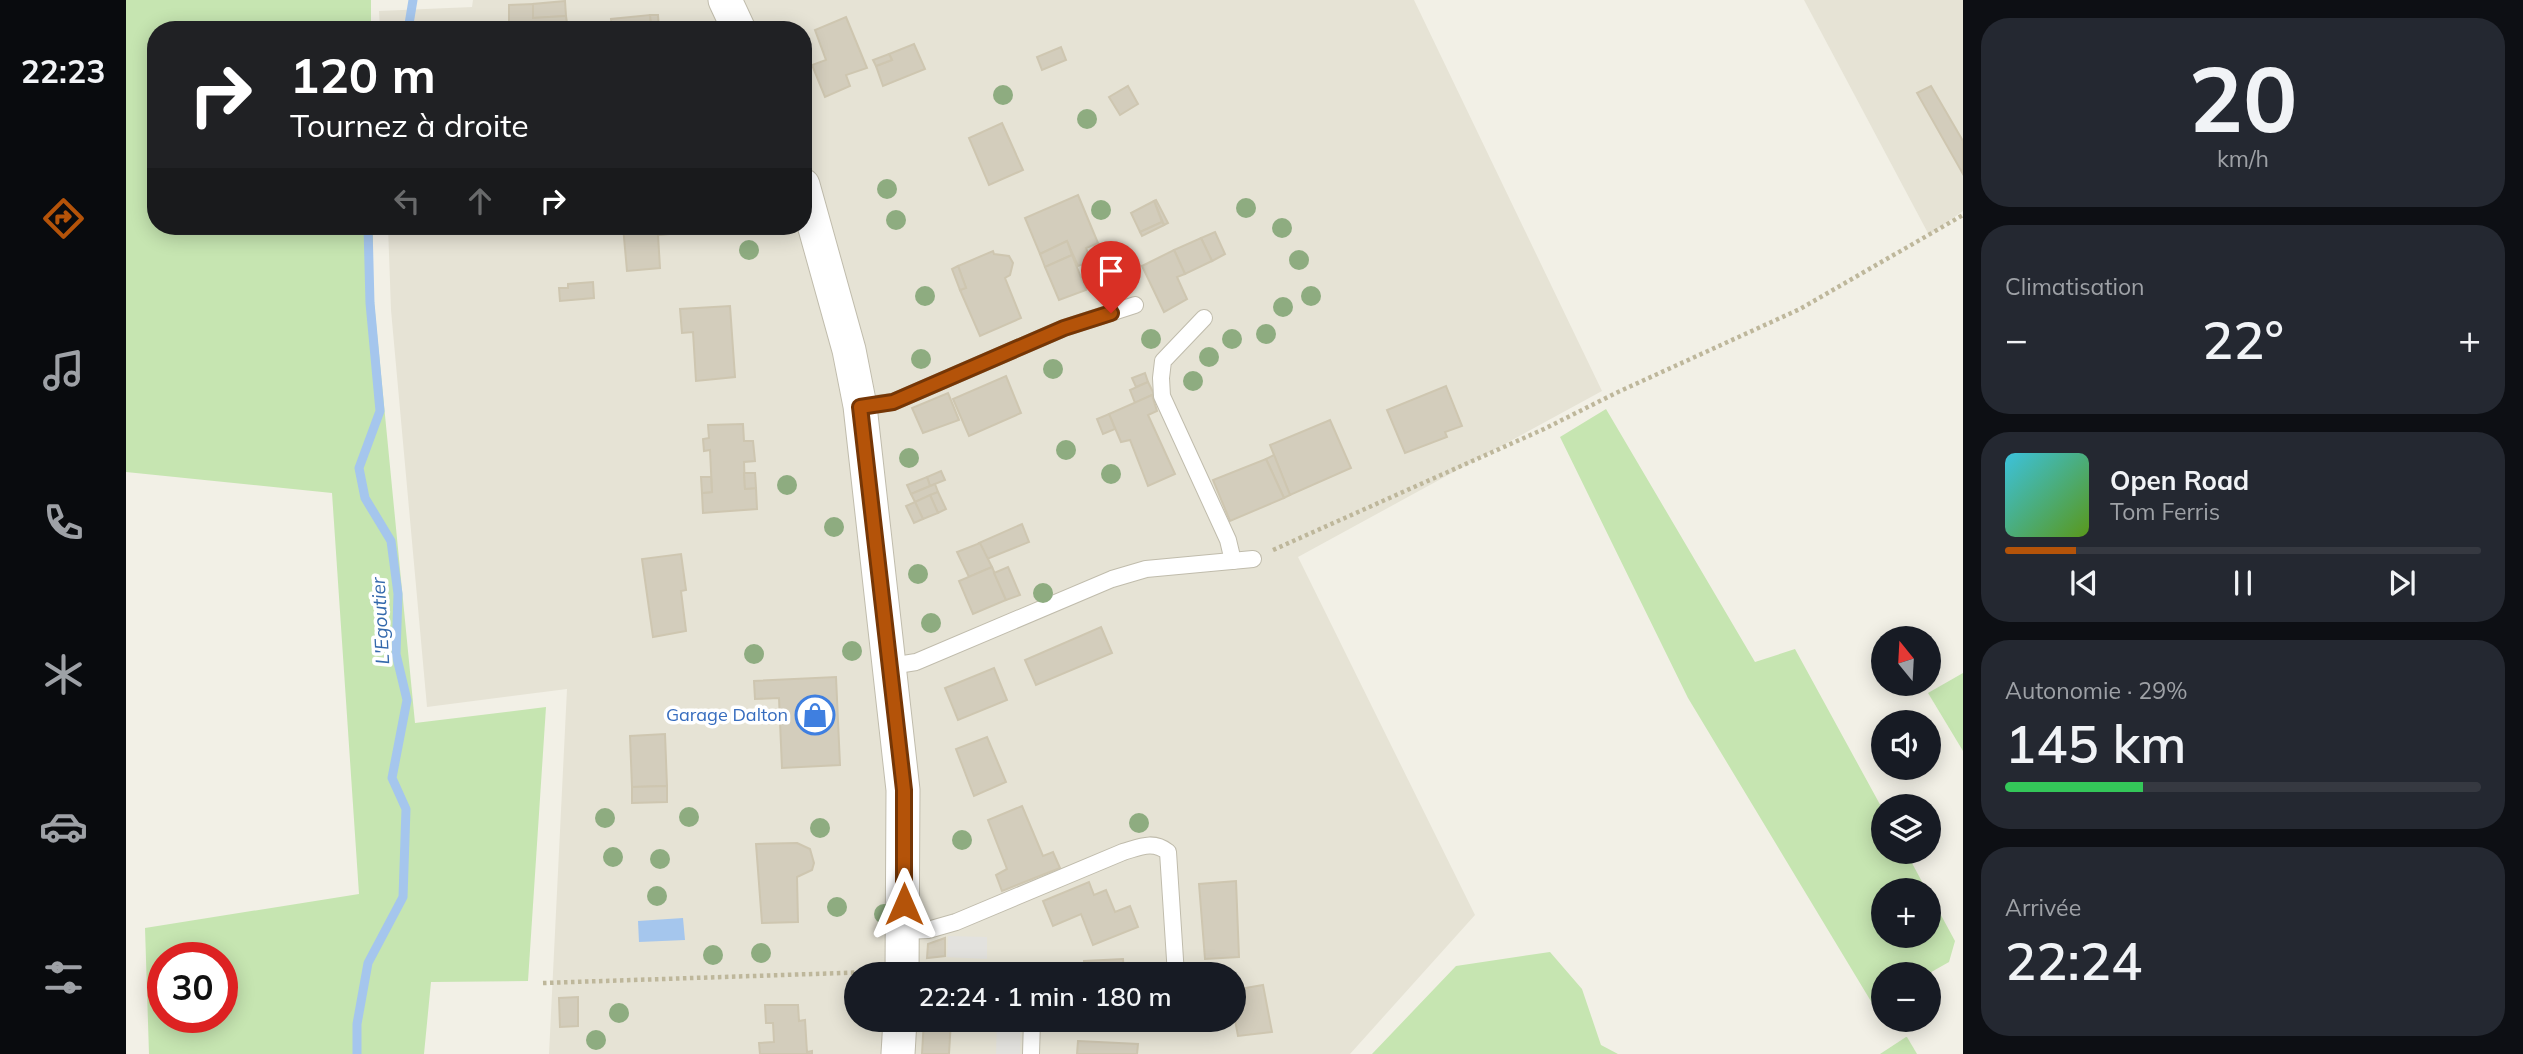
<!DOCTYPE html>
<html lang="fr">
<head>
<meta charset="utf-8">
<style>
  :root { --surface:#171b24; --page:#242831; --text:#f1f3f6; --muted:#9ea1a6; --line:#363941; --accent:#b45309 }
  body { margin:0; font-family:Mulish,sans-serif; background:var(--page); color:var(--text); height:100vh; display:flex; flex-direction:column; font-size:26px; white-space:nowrap }
  * { box-sizing:border-box; margin:0 }
  p { font-size:23px; color:var(--muted) }
  .icon { flex:none; width:38px; height:38px; fill:none; stroke:currentColor; stroke-width:2; stroke-linecap:round; stroke-linejoin:round }
  .map { position:relative; flex:1; overflow:hidden }
  .side { display:flex; flex-direction:column; gap:18px; padding:18px; background:#0d0f14; width:560px }
  .side>* { flex:none }
  .banner { position:absolute; left:21px; top:21px; width:665px; height:214px; border-radius:28px; box-shadow:0 4px 18px #0003; background:#202124; color:#fff; overflow:hidden }
  .needle { width:46px; rotate:342deg }
  .tools { position:absolute; left:1745px; top:626px; display:grid; gap:14px }
  .tools a { display:grid; place-items:center; width:70px; height:70px; border-radius:50%; background:var(--surface); box-shadow:0 4px 18px #0003; font-size:35px }
  .speed { position:absolute; left:21px; top:942px; display:flex; gap:14px; font-size:35px; font-weight:700; text-align:center }
  .speed>* { display:grid; place-content:center; width:91px; height:91px; border-radius:50%; background:var(--surface); box-shadow:0 4px 18px #0003; line-height:1 }
  .speed .limit { border:10px solid #d22; background:#fff; color:#111 }
  .pin { position:absolute; display:grid; place-items:center; width:60px; height:60px; color:#fff; margin:-72px -30px; border-radius:50% 50% 50% 0; rotate:-45deg; box-shadow:0 0 7px #0007 }
  .pin .icon { rotate:45deg }
  .me { position:absolute; width:77px; margin:-38px; rotate:0deg; stroke-linejoin:round; filter:drop-shadow(0 0 5px #0008) }
  .turn { display:flex; align-items:center; gap:24px; height:147px; padding:0 28px; font-size:32px }
  .turn .icon { width:91px; height:91px; stroke-width:2.5 }
  .turn b { display:block; font-size:49px; line-height:60px }
  .lanes { display:flex; align-items:center; height:66px; padding:0 28px; background:#0003; justify-content:center; gap:35px; direction:ltr }
  .lanes .off { opacity:.35 }
  .big { font-size:52px; font-weight:600; line-height:1.1 }
  .side .card { flex:1; display:flex; flex-direction:column; justify-content:center; gap:10px; min-width:0; padding:0 24px; border-radius:28px; background:var(--page) }
  .side .dial { align-items:center; gap:0 }
  .dial b { font-size:91px; line-height:1 }
  .song { display:flex; align-items:center; gap:21px }
  .cover { width:84px; height:84px; border-radius:10px; background:linear-gradient(135deg,hsl(190 70% 55%),hsl(90 70% 35%)) }
  .played { height:7px; border-radius:4px; background:linear-gradient(90deg,var(--accent) 15%,var(--line) 15%) }
  .keys { display:flex; justify-content:space-around; direction:ltr }
  .heat { display:flex; justify-content:space-between; align-items:center; font-size:38px; direction:ltr }
  .charge { height:10px; border-radius:5px; background:linear-gradient(90deg,#34c759 29%,var(--line) 0) }
  .trip { position:absolute; left:718px; top:962px; width:402px; height:70px; border-radius:35px; background:var(--surface); box-shadow:0 4px 18px #0003; font-weight:600; line-height:70px; text-align:center }
  main { display:flex; flex:1; min-height:0 }
  .tab-bar { display:flex; flex-direction:column; width:126px; justify-content:space-around; align-items:center; background:#090b0e; color:var(--muted) }
  .tab-bar .icon { width:49px; height:49px }
  .tab-bar .on { color:var(--accent) }
  .tab-bar b { font-size:32px; color:var(--text) }
  .map>svg:first-child { display:block }
  .residential { fill:#e6e3d5; fill-rule:evenodd }
  .green { fill:#c6e5b1; fill-rule:evenodd }
  .parking { fill:#e3e2de }
  .water { fill:#a5c6ed }
  .lines { fill:none; stroke-linecap:round; stroke-linejoin:round }
  .stream { stroke:#a5c6ed; stroke-width:9 }
  .building { fill:#d3cdbc; stroke:#cec6b0; stroke-width:2 }
  .lane-casing { stroke:#c0bcac; stroke-width:18 }
  .street-casing { stroke:#c0bcac; stroke-width:35 }
  .path { stroke:#beb79b; stroke-width:4.5; stroke-dasharray:3.5 3.5; stroke-linecap:butt }
  .lane { stroke:#fff; stroke-width:16 }
  .street { stroke:#fff; stroke-width:33 }
  .tree { fill:#8eac80 }
  .route-casing { stroke:#753606; stroke-width:18 }
  .route { stroke:#b45309; stroke-width:12 }
  .labels { text-anchor:middle; stroke-width:7; stroke-linejoin:round; paint-order:stroke }
  .shop-label { font-size:18px; fill:#366cbe; stroke:#fff; text-anchor:end }
  .water-label { font-size:19px; font-style:italic; fill:#3469ac; stroke:#fff }
</style>
</head>
<body>
<main>
<nav class="tab-bar">
<b>22:23</b>
<svg class="icon on" aria-label="directions" viewBox="0 0 24 24"><path d="M12 3l9 9-9 9-9-9zM9 14v-3h6M13 9l2 2-2 2"/></svg>
<svg class="icon" aria-label="music" viewBox="0 0 24 24"><path d="M9 18V5l10-2v13"/><circle cx="6" cy="18" r="3"/><circle cx="16" cy="16" r="3"/></svg>
<svg class="icon" aria-label="phone" viewBox="0 0 24 24"><path d="M5 4h4l2 5-3 2q2 4 5 5l2-3 5 2v4C11 20 4 13 5 4z"/></svg>
<svg class="icon" aria-label="climate" viewBox="0 0 24 24"><path d="M12 3v18M4 7l16 10M4 17L20 7"/></svg>
<svg class="icon" aria-label="car" viewBox="0 0 24 24"><path d="M5 17H2v-5l4-1 3-4h7l3 4 3 1v5h-3M9 17h6M6 11h13"/><circle cx="7" cy="17" r="2"/><circle cx="17" cy="17" r="2"/></svg>
<svg class="icon" aria-label="filters" viewBox="0 0 24 24"><path d="M4 7h16M4 17h16"/><circle cx="9" cy="7" r="2"/><circle cx="15" cy="17" r="2"/></svg>
</nav>
<div class="map">
<svg width="1837" height="1054" viewBox="0 0 1837 1054">
  <rect width="100%" height="100%" fill="#f2f0e6"/>
  <g class="residential">
    <path d="M347,0H1288L1476,391L1172,557L1349,915L1224,1054H423L441,689L301,707L265,310L262,226H677V30H254L253,11L346,7ZM730,975H1108V1020H730Z"/>
    <polygon points="1678,0 1837,0 1837,211 1803,235"/>
  </g>
  <g class="green">
    <path d="M0,0H245V30H30V226H247V292L289,723L420,707L402,981L305,982L298,1054H23L19,928L233,894L206,493L0,472ZM37,957H96V1017H37Z"/>
    <polygon points="1480,409 1629,662 1669,649 1757,810 1757,852 1780,852 1801,891 1757,891 1757,936 1802,936 1803,893 1829,941 1823,962 1800,975 1757,975 1757,998 1746,1003 1562,698 1434,437"/>
    <polygon points="1837,673 1837,751 1802,693"/>
    <polygon points="1424,952 1456,989 1475,1045 1492,1054 1246,1054 1330,966"/>
    <polygon points="1781,1037 1791,1054 1754,1054 1780,1037"/>
  </g>
  <g class="parking">
    <polygon points="822,936 861,937 861,959 821,957"/>
    <polygon points="871,1020 895,1020 894,1054 870,1054"/>
  </g>
  <polygon class="water" points="557,918 559,940 513,942 512,921"/>
  <g class="lines">
    <g class="stream">
      <polyline points="282,30 287,0"/>
      <polyline points="231,1054 231,1024 242,963 277,897 280,809 266,778 281,700 270,654 272,594 265,541 239,498 233,468 254,411 244,303 242,226"/>
    </g>
  </g>
  <g class="building">
    <polygon points="439,1 440,16 407,18 407,4"/>
    <polygon points="407,4 407,18 440,16 442,30 383,30 383,5"/>
    <polygon points="524,15 532,15 533,30 525,30"/>
    <polygon points="524,15 525,30 486,30 485,19"/>
    <polygon points="720,17 741,68 720,75 724,86 699,97 686,65 700,60 689,30"/>
    <polygon points="788,44 799,69 757,86 750,66 766,60 763,54"/>
    <polygon points="935,47 940,60 916,70 911,57"/>
    <polygon points="763,54 766,60 750,66 747,60"/>
    <polygon points="1002,86 1012,104 994,115 983,97"/>
    <polygon points="1805,86 1837,141 1837,174 1791,93"/>
    <polygon points="876,123 897,170 863,185 843,138"/>
    <polygon points="952,195 972,243 960,248 965,261 952,266 941,241 914,254 899,218"/>
    <polygon points="1030,200 1042,223 1038,225 1028,201"/>
    <polygon points="1028,201 1036,222 1014,232 1005,213"/>
    <polygon points="1036,222 1038,225 1016,236 1014,232"/>
    <polygon points="497,226 541,226 542,234 532,235 534,268 501,271"/>
    <polygon points="1089,232 1099,254 1086,261 1075,238"/>
    <polygon points="1075,238 1086,261 1059,274 1048,250"/>
    <polygon points="941,241 946,255 919,267 914,254"/>
    <polygon points="1048,250 1059,274 1051,277 1061,299 1038,312 1016,266"/>
    <polygon points="867,251 868,254 883,256 887,263 884,275 879,278 895,318 854,336 834,290 840,288 832,266"/>
    <polygon points="946,255 960,290 933,300 919,267"/>
    <polygon points="832,266 840,288 834,290 826,269"/>
    <polygon points="467,282 468,298 434,301 433,288 442,288 442,284"/>
    <polygon points="604,306 609,377 570,381 567,332 556,333 554,309"/>
    <polygon points="1019,373 1022,382 1010,387 1006,378"/>
    <polygon points="880,376 895,413 843,436 827,399"/>
    <polygon points="1022,382 1028,394 1009,403 1004,390"/>
    <polygon points="1320,386 1336,426 1319,432 1321,437 1279,453 1261,410"/>
    <polygon points="822,393 833,420 797,433 786,408"/>
    <polygon points="1026,395 1031,411 1022,415 1049,474 1022,486 1004,440 995,442 983,414"/>
    <polygon points="983,414 989,429 977,434 971,419"/>
    <polygon points="1204,420 1225,468 1164,495 1144,445"/>
    <polygon points="617,424 618,441 627,441 629,461 618,462 619,489 630,488 631,509 577,513 576,493 586,492 584,450 578,451 577,439 583,438 582,425"/>
    <polygon points="1148,455 1164,495 1158,498 1140,459"/>
    <polygon points="1140,459 1158,498 1104,521 1087,480"/>
    <polygon points="815,471 819,480 804,486 801,477"/>
    <polygon points="618,473 629,473 630,488 619,489"/>
    <polygon points="575,477 585,477 586,492 576,493"/>
    <polygon points="801,477 804,486 785,494 781,485"/>
    <polygon points="809,484 812,492 789,502 785,494"/>
    <polygon points="812,492 820,509 812,513 804,495"/>
    <polygon points="804,495 812,513 797,519 789,502"/>
    <polygon points="789,502 797,519 788,523 780,506"/>
    <polygon points="896,524 903,542 861,559 853,543"/>
    <polygon points="854,543 866,567 843,577 831,552"/>
    <polygon points="555,554 560,590 555,591 560,631 527,637 516,559"/>
    <polygon points="866,567 880,600 847,614 833,581"/>
    <polygon points="882,567 894,595 880,600 868,573"/>
    <polygon points="975,627 986,653 910,685 899,660"/>
    <polygon points="868,668 881,700 832,720 819,688"/>
    <polygon points="710,677 714,765 656,768 653,698 629,699 628,681"/>
    <polygon points="539,734 541,786 506,787 504,736"/>
    <polygon points="861,737 880,782 848,796 830,749"/>
    <polygon points="541,786 541,802 506,803 506,787"/>
    <polygon points="896,806 917,856 927,852 934,868 876,891 870,875 881,869 862,820"/>
    <polygon points="671,843 684,849 688,863 686,870 671,877 672,922 636,923 630,844"/>
    <polygon points="1110,881 1113,957 1079,959 1073,884"/>
    <polygon points="963,882 968,895 980,890 989,912 1004,906 1012,927 967,945 955,914 927,926 917,901"/>
    <polygon points="819,938 819,956 801,958 802,944"/>
    <polygon points="997,959 998,975 958,975 958,961"/>
    <polygon points="1137,985 1146,1032 1112,1036 1108,1015 1108,990"/>
    <polygon points="452,997 452,1026 434,1027 433,998"/>
    <polygon points="639,1005 672,1005 673,1021 679,1020 681,1052 686,1051 686,1054 634,1054 633,1043 648,1042 647,1023 640,1023"/>
    <polygon points="798,1020 825,1020 823,1054 796,1054"/>
    <polygon points="825,1020 838,1020 838,1028 824,1027"/>
    <polygon points="952,1041 1012,1044 1011,1054 951,1054"/>
  </g>
  <g class="lines">
    <defs>
      <g id="lane">
        <polyline points="1078,318 1037,361 1035,378 1036,396 1102,540 1107,561"/>
        <polyline points="734,406 767,402 938,328 1009,305"/>
        <polyline points="765,666 790,662 986,579 1020,569 1127,559"/>
        <path d="M778,931L802,930L830,922L997,852C1014,847 1027,840 1042,852L1050,975"/>
        <polyline points="776,972 856,975"/>
        <polyline points="905,1054 906,1020"/>
      </g>
      <g id="street">
        <polyline points="599,0 613,30"/>
        <polyline points="677,185 723,350 734,406 777,790 776,975"/>
        <polyline points="772,1054 774,1020"/>
      </g>
    </defs>
    <use href="#lane" class="lane-casing"/>
    <use href="#street" class="street-casing"/>
    <g class="path">
      <polyline points="677,139 685,157"/>
      <polyline points="1147,550 1418,429 1492,392 1674,309 1837,215"/>
      <polyline points="417,983 747,972"/>
    </g>
    <use href="#lane" class="lane"/>
    <use href="#street" class="street"/>
  </g>
  <g class="tree">
    <circle cx="877" cy="95" r="10"/>
    <circle cx="961" cy="119" r="10"/>
    <circle cx="761" cy="189" r="10"/>
    <circle cx="1120" cy="208" r="10"/>
    <circle cx="975" cy="210" r="10"/>
    <circle cx="770" cy="220" r="10"/>
    <circle cx="1156" cy="228" r="10"/>
    <circle cx="623" cy="250" r="10"/>
    <circle cx="1173" cy="260" r="10"/>
    <circle cx="799" cy="296" r="10"/>
    <circle cx="1185" cy="296" r="10"/>
    <circle cx="1157" cy="307" r="10"/>
    <circle cx="1140" cy="334" r="10"/>
    <circle cx="1025" cy="339" r="10"/>
    <circle cx="1106" cy="339" r="10"/>
    <circle cx="1083" cy="357" r="10"/>
    <circle cx="795" cy="359" r="10"/>
    <circle cx="927" cy="369" r="10"/>
    <circle cx="1067" cy="381" r="10"/>
    <circle cx="940" cy="450" r="10"/>
    <circle cx="783" cy="458" r="10"/>
    <circle cx="985" cy="474" r="10"/>
    <circle cx="661" cy="485" r="10"/>
    <circle cx="708" cy="527" r="10"/>
    <circle cx="792" cy="574" r="10"/>
    <circle cx="917" cy="593" r="10"/>
    <circle cx="805" cy="623" r="10"/>
    <circle cx="726" cy="651" r="10"/>
    <circle cx="628" cy="654" r="10"/>
    <circle cx="563" cy="817" r="10"/>
    <circle cx="479" cy="818" r="10"/>
    <circle cx="1013" cy="823" r="10"/>
    <circle cx="694" cy="828" r="10"/>
    <circle cx="836" cy="840" r="10"/>
    <circle cx="487" cy="857" r="10"/>
    <circle cx="534" cy="859" r="10"/>
    <circle cx="531" cy="896" r="10"/>
    <circle cx="711" cy="907" r="10"/>
    <circle cx="758" cy="914" r="10"/>
    <circle cx="635" cy="953" r="10"/>
    <circle cx="587" cy="955" r="10"/>
    <circle cx="493" cy="1013" r="10"/>
    <circle cx="470" cy="1040" r="10"/>
  </g>
  <g class="lines">
    <defs>
      <polyline id="route" points="778,904 778,790 734,407 767,402 938,328 985,313"/>
    </defs>
    <use href="#route" class="route-casing"/>
    <use href="#route" class="route"/>
  </g>
  <defs>
    <symbol id="shop-ring" viewBox="-11 -11 22 22"><circle r="9.5" fill="#fff" stroke="#3f7fe0" stroke-width="1.5"/><path d="M-5-2.5h2.3a2.7 3.5 0 0 1 5.4 0H5L5.5 6h-11ZM-1.5-2.5h3a1.5 2.3 0 0 0-3 0Z" fill="#3f7fe0"/></symbol>
  </defs>
  <g fill-rule="evenodd">
    <use href="#shop-ring" x="667" y="693" width="44" height="44"/>
  </g>
  <g class="labels">
    <g class="shop-label">
      <text x="662" y="721">Garage Dalton</text>
    </g>
    <g class="water-label">
      <text transform="translate(254 621) rotate(-93)" y="7">L'Egoutier</text>
    </g>
  </g>
</svg>
<div class="tools">
<a><svg class="needle" viewBox="-14 -14 28 28"><path d="M0-13l5 13h-10z" fill="#e53935"/><path d="M0 13l5-13h-10z" fill="#9ea1a6"/></svg></a>
<a><svg class="icon" aria-label="sound" viewBox="0 0 24 24"><path d="M4 9h4l5-4v14l-5-4H4zM17 9q2 3 0 6"/></svg></a>
<a><svg class="icon" aria-label="layers" viewBox="0 0 24 24"><path d="M12 4l9 5-9 5-9-5zM3 14l9 5 9-5"/></svg></a>
<a>+</a>
<a>−</a>
</div>
<div class="speed"><div class="limit">30</div></div>
<div class="pin" style="left:985px;top:313px;background:#d93025"><svg class="icon" aria-label="arrive" viewBox="0 0 24 24"><path d="M6 21V4h12l-3 4 3 4H6"/></svg></div>
<svg class="me" style="left:778px;top:904px" viewBox="-20 -20 40 40"><path d="M0-17L14 15 0 8-14 15z" fill="#b45309" stroke="#fff" stroke-width="4"/></svg>
<div class="trip">22:24 · 1 min · 180 m</div>
<div class="banner">
<div class="turn"><svg class="icon" aria-label="right" viewBox="0 0 24 24"><path d="M7 20v-9h11M14 6l5 5-5 5"/></svg><div><b>120 m</b>Tournez à droite</div></div>
<div class="lanes"><svg class="icon off" aria-label="left" viewBox="0 0 24 24"><path d="M17 20v-9H6M10 6l-5 5 5 5"/></svg><svg class="icon off" aria-label="ahead" viewBox="0 0 24 24"><path d="M12 20V5M6 11l6-6 6 6"/></svg><svg class="icon" aria-label="right" viewBox="0 0 24 24"><path d="M7 20v-9h11M14 6l5 5-5 5"/></svg></div>
</div>
</div>
<section class="side">
<div class="card dial"><b>20</b><p>km/h</p></div>
<div class="card"><p>Climatisation</p>
<div class="heat"><a>−</a><b class="big">22°</b><a>+</a></div>
</div>
<div class="card">
<div class="song"><i class="cover"></i><div><b>Open Road</b><p>Tom Ferris</p></div></div>
<div class="played"></div>
<div class="keys"><svg class="icon" aria-label="previous" viewBox="0 0 24 24"><path d="M18 5L8 12l10 7zM5 5v14"/></svg><svg class="icon" aria-label="pause" viewBox="0 0 24 24"><path d="M8 5v14M16 5v14"/></svg><svg class="icon" aria-label="next" viewBox="0 0 24 24"><path d="M6 5l10 7-10 7zM19 5v14"/></svg></div>
</div>
<div class="card"><p>Autonomie · 29%</p><b class="big">145 km</b><div class="charge"></div></div>
<div class="card"><p>Arrivée</p><b class="big">22:24</b></div>
</section>
</main>
</body>
</html>
